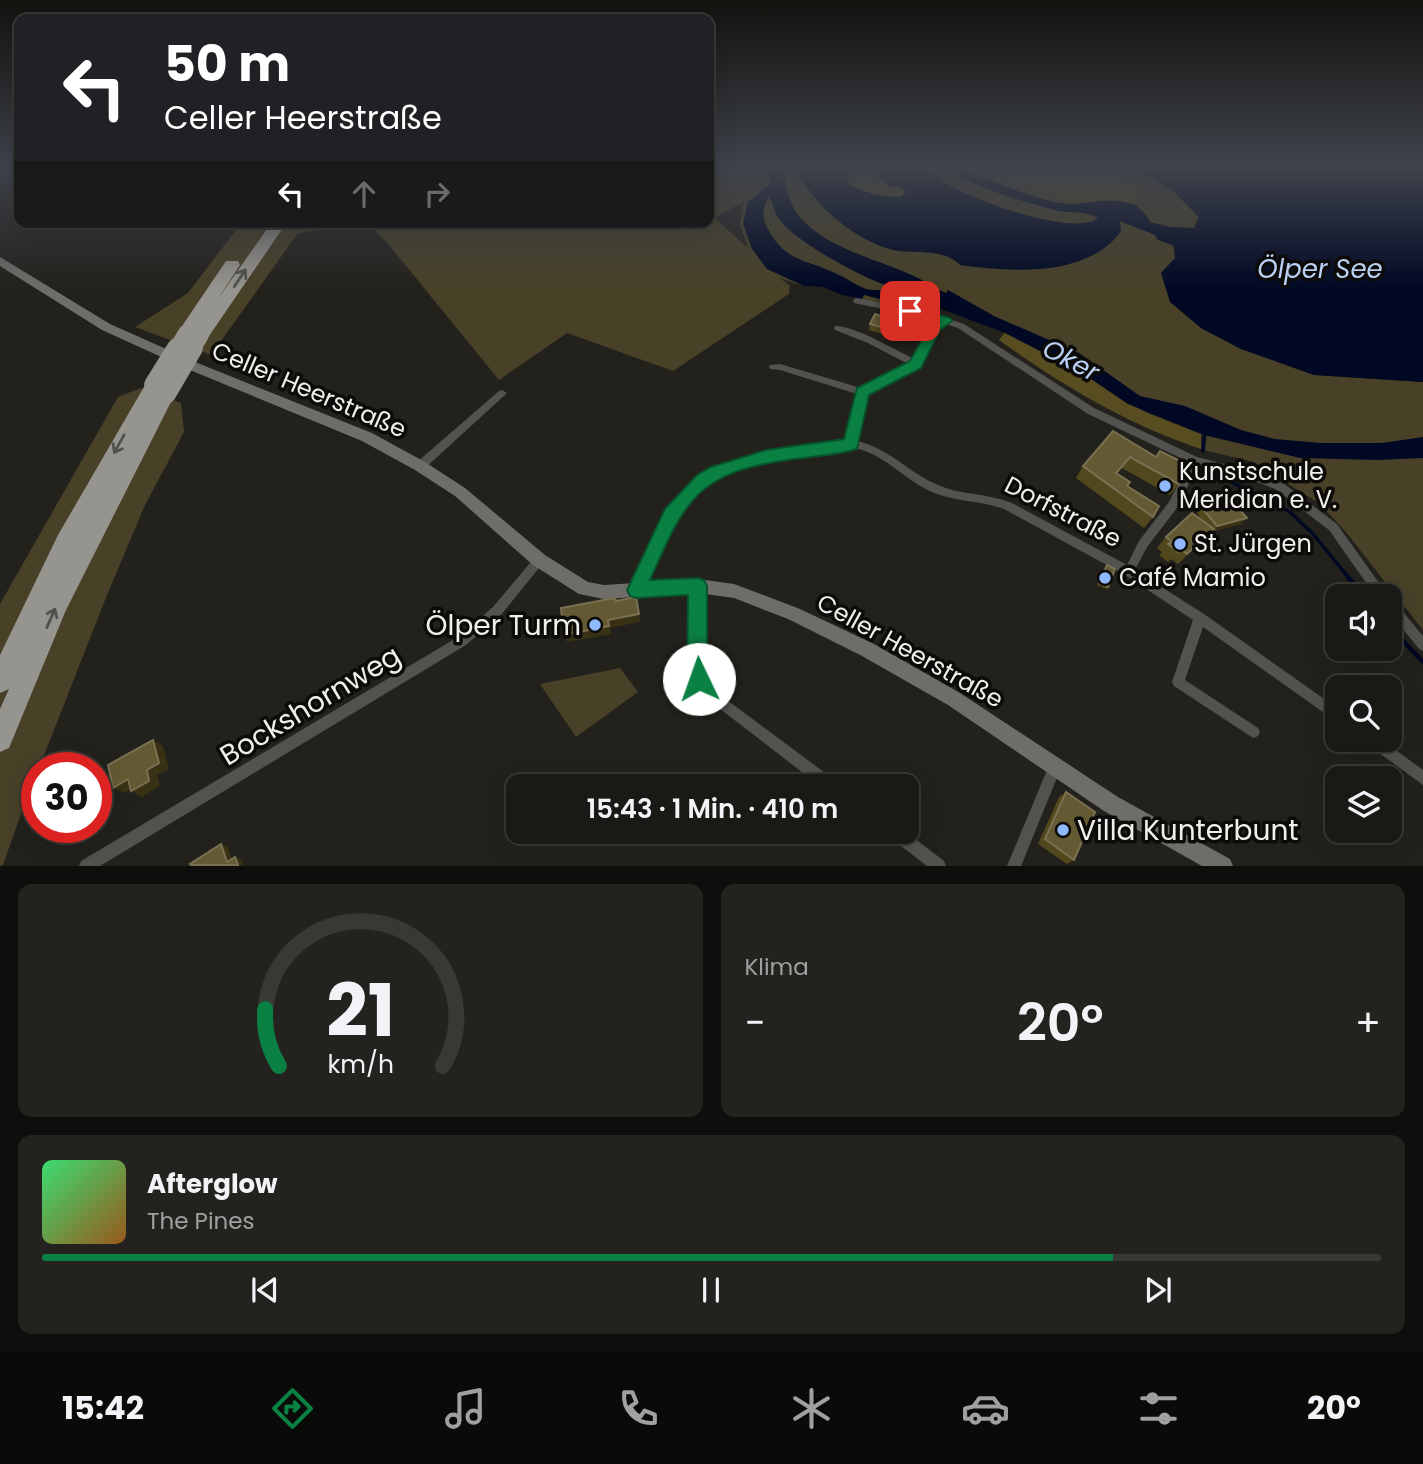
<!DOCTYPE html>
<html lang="de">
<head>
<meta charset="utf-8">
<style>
  :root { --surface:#1a1915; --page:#23221e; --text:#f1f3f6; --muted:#9fa0a0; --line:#383834; --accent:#0b8043 }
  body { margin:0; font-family:Poppins,sans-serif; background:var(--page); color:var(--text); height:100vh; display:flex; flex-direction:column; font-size:26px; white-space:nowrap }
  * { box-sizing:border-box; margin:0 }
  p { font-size:23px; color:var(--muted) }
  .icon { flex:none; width:38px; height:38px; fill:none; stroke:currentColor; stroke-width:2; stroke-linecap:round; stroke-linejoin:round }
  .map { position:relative; height:866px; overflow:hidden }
  .side { display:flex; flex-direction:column; gap:18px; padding:18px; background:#0e0e0c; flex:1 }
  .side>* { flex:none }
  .banner { position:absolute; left:14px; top:14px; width:700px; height:214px; border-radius:14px; box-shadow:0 7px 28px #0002,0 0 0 2px var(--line); background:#202124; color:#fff; overflow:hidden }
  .tools { position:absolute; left:1325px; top:584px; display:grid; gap:14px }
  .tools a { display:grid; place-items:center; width:77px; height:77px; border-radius:14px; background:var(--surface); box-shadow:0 7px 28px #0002,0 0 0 2px var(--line); font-size:35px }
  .speed { position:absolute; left:21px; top:752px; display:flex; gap:14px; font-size:35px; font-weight:700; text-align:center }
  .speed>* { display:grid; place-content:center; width:91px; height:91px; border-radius:50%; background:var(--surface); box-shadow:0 7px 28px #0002,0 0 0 2px var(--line); line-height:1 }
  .speed .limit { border:10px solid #d22; background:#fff; color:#111 }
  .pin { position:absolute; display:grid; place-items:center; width:60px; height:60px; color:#fff; margin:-30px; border-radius:14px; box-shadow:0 4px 10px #0006 }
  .me { position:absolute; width:77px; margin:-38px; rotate:357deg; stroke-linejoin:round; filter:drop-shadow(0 0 5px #0008) }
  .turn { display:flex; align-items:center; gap:24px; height:147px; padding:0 35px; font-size:32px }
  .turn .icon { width:91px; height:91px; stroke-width:2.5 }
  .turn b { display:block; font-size:49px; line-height:60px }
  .lanes { display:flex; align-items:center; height:66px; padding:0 35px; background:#0003; justify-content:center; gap:35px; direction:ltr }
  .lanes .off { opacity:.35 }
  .big { font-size:52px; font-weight:600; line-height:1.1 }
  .side .widget { flex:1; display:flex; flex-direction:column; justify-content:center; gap:10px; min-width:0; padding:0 24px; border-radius:14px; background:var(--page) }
  .side .dial { align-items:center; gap:0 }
  .dial svg { height:182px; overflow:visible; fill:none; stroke:var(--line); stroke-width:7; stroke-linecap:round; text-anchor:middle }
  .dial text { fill:var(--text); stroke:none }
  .song { display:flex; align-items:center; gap:21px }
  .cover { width:84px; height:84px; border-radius:10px; background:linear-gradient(135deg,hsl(140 70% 55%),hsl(30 70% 35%)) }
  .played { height:7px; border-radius:4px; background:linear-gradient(90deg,var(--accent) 80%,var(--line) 80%) }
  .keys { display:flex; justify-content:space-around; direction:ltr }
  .heat { display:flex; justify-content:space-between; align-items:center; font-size:38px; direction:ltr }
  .side .tiles { flex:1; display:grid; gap:18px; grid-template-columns:1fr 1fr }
  .widget:last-child { grid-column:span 2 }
  .trip { position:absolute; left:506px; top:774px; width:413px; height:70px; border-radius:14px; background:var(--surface); box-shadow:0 7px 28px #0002,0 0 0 2px var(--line); font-weight:600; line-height:70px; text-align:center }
  .menu { display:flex; height:112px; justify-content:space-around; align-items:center; background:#0a0a08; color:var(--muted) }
  .menu .icon { width:49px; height:49px }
  .menu .current { color:var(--accent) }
  .menu b { font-size:32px; color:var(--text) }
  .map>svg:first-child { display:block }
  .green { fill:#484128; fill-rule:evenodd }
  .forest { fill:#584c21 }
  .water { fill:#000824; fill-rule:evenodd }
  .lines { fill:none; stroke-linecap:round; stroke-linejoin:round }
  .stream-far1 { stroke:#000824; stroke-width:3.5 }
  .stream { stroke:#000824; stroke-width:4.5 }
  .street { fill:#52524f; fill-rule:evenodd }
  .secondary { fill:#6e6d69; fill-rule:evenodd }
  .highway { fill:#96948e; fill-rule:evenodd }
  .highway-bridge-far1 { stroke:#96948e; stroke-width:16 }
  .highway-bridge { stroke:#96948e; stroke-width:20 }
  .wall { fill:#52481e }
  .shaded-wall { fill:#383114 }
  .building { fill:#635a34; stroke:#797151; stroke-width:2 }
  .oneway { stroke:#51504c }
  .route { fill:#0b8043; stroke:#07532c; stroke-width:2 }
  .poi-dot { fill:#8fb8fd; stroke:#0c0b09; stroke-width:2.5 }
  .labels { text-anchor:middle; stroke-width:7; stroke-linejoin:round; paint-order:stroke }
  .street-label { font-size:24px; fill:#f0efec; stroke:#0c0b09 }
  .poi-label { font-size:24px; fill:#f0efec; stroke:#0c0b09; text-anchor:start }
  .water-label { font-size:26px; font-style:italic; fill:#bad0f3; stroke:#0c0b09 }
  .near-poi-label { font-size:28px; fill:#f0efec; stroke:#0c0b09; text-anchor:end }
  .near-street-label { font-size:28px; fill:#f0efec; stroke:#0c0b09 }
</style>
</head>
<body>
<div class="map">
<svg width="1423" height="866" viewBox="0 0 1423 866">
  <rect width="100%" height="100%" fill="#23211c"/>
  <g class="green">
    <path d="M709,168H1133L1171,189L1199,217L1194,228L1170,227L1175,258L1201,328L1241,349L1314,375L1423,382V630L1345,531L1320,504L1254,462L1203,450L1204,435L1163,418L1005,333L943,308H927L922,311L855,298L823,287L804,286L779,278L790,285L789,294L673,371L567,333L499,380L389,245L368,223L298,233L211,355L135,327L188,293L242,222H709ZM744,201L740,224L748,248L715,218Z"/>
    <polygon points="141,388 181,403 184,432 145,505 107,595 39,768 37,768 3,865 0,866 0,604 118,397"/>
    <polygon points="620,668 638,692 576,737 540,684"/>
  </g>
  <g class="forest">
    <polygon points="964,168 1089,168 1139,185 1132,203 1066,201"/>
    <polygon points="856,169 870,169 890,187 900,187 906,192 901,197 876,195 850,186 846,177"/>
    <path d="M1005,332L1079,371L1145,412L1201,434V449C1128,425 1061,385 999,340Z"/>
  </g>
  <g class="water">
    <path d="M769,168H783C787,184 787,201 798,215C826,249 875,258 914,276C925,281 934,288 946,293L948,290L994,316L1079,353L1140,396L1185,406L1241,430L1275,439L1321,443H1382L1423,437V458L1378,460L1300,458L1204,435L1128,404L1079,371L1005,333L936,307L937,301C918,294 899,291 880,283C856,274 789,238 777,216C774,210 772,202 769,196C763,207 761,215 767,227C785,263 805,258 837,274C847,278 855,285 866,289C875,291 884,289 893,293L888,301L864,295L862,299L842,295L823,287L804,286L767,269L752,249L743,224L748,202L771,183Z"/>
    <path d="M795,168H928C935,174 941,181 949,185C976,201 1073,237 1098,218C1086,210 1069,214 1055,210C1019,200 976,189 946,168H960C983,177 1045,204 1068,204C1089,204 1110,196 1132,204C1140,206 1147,216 1150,222L1170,227L1194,228L1199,217L1171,189L1133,168H1423V382L1314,375L1241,349L1201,328L1170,302L1161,273L1175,258L1174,246L1158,240L1155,235L1120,221L1121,231C1088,278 1010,272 960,265C944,248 914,254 893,250C854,241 812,203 795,168ZM856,169H870L890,187H900L906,192L900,197L876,195L850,186L846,177Z"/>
  </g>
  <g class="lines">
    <g class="stream-far1">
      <polyline points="1203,451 1205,432"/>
      <polyline points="1206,469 1290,512 1313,534 1349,578"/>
    </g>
    <g class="stream">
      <polyline points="1348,577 1364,597"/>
      <polyline points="1390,627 1423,662"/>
    </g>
    <g class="street">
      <path d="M857,298L923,311L964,324L1094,408L1197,457L1251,471L1283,483L1337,524L1389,597H1376L1329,530L1275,489L1249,479L1198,465L1177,508L1147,547L1135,570L1204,614L1337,708V722L1203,627L1185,680L1258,728L1260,732L1258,736L1254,738L1250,736L1174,686L1172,682L1193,620L1125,575L1004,509C983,501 959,502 937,494C909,484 888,457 859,449C839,444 815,453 796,456C768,461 739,465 714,480C674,504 658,553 640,594L636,595L632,594L630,590C649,549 666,500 706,475C729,461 757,455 783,451C804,447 825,442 847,441L857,394L780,370L770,369L769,367L770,365L780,364L861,388L908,364L868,343L835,330L834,328L835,326C853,325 896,350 914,359L932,325L938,322L922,317L854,303L853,301L854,299ZM946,324L958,328L1088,414L1189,462L1169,502L1139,541L1127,565L1012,503C987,493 960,495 938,485C909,473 888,447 856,441L866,394L919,366L938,329Z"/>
      <polygon points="502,390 507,393 505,395 424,469 416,469 415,466 416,463 499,391"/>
      <polygon points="539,555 543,557 544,560 543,563 501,615 466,645 100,866 79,866 81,861 458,637 493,607 535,557"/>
      <polygon points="698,581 702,582 704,586 703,671 707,681 723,697 836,781 837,786 820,786 715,705 699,689 691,671 692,586 694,582"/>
      <polygon points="1390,600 1394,601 1423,636 1423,651 1419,649 1390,613"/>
      <polygon points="1365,740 1382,740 1423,770 1423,785 1367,744"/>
      <polygon points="1055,762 1060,763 1061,768 1021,866 1007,866 1050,763"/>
      <polygon points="886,831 905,831 944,861 946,866 927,866 888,836"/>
    </g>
    <polygon class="secondary" points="0,257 110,324 200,364 372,433 425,462 465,488 545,555 588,582 604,585 698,579 734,584 800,609 874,644 960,693 1118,797 1230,859 1233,866 1202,866 1104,811 948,705 862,656 788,619 734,598 698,593 604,599 579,594 533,565 455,496 415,470 362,441 190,370 102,330 0,266"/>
    <g class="highway">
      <polygon points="272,222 287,222 207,339 201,341 193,336 186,339 180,337 177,333 180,329 226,261 238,261 240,265 217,300"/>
      <polygon points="154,378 160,380 163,385 161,389 173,389 175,394 66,610 9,748 0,752 0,709 9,689 0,693 0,655 58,535 148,380"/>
    </g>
    <g class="highway-bridge-far1">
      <polyline points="176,350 186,333"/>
      <polyline points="192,350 201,335"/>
    </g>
    <g class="highway-bridge">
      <polyline points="154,385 177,348"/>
      <polyline points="166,394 193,348"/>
    </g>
  </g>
  <g class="wall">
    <polygon points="895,320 893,326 888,336 869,330 870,324"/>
    <polygon points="1113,431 1179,484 1170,495 1122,468 1117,474 1153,517 1144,528 1076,478 1083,466"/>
    <polygon points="1202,508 1241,524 1212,531 1178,564 1171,559 1168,562 1159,555 1162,552 1157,548 1166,537 1203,521 1197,513"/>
    <polygon points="1107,565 1108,587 1106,589 1097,585"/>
    <polygon points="1066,792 1074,860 1067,864 1038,844 1059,797"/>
  </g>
  <g class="shaded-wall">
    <polygon points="1247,518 1241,524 1212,532 1217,526"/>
    <polygon points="639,614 640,622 610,628 611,634 567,642 564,635 608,620"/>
    <polygon points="153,740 163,746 169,769 157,775 160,786 142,797 131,791 147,770"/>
    <polygon points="128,779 139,785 124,793 113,788"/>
    <polygon points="221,844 228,847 233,865 227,862"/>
    <polygon points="235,857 241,859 243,865 238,865"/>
  </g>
  <g class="building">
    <polygon points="875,314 895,320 890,330 870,324"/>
    <polygon points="1113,431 1156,457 1160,451 1188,465 1179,484 1130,457 1116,473 1130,482 1127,486 1159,506 1153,517 1083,466"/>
    <polygon points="1231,500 1247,518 1217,526 1202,508"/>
    <polygon points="1192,513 1214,529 1187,554 1181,549 1178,552 1168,544 1172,542 1166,537"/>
    <polygon points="1107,565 1115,569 1108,587 1099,582"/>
    <polygon points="636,597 639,614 608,620 609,626 564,635 561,608 615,598 616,601"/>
    <polygon points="153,740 159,763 147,770 149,781 131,791 128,779 113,788 108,765"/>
    <polygon points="1066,792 1095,812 1074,860 1045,839"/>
    <polygon points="221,844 227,862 235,857 238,865 191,865 190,864"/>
  </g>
  <defs><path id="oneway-shaft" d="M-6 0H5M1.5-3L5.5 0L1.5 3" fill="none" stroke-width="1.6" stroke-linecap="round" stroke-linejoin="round" transform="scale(1.75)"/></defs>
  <g class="oneway">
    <use href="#oneway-shaft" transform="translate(240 278) rotate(-56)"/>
    <use href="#oneway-shaft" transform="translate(119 444) rotate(119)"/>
    <use href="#oneway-shaft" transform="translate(51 618) rotate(-66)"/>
  </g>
  <linearGradient id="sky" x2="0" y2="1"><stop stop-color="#13120f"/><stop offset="0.58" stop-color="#3f434b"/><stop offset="1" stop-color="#3f434b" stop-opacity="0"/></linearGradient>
  <rect width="1423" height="289" fill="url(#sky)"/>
  <path class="route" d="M910,306L950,318L952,321L940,330L921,368L869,395L857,449C835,456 811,456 788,460C696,473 685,501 650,580L698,578L704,580L707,586V671L709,679L707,686L699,689L692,686L687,671L688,595L636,598L630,596L627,590L665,509L697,475L711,467L766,450L844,439L857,388L910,361L932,322L905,314V307Z"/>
  <g class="poi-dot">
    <circle cx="1165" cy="486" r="7"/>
    <circle cx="1180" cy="544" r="7"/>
    <circle cx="1105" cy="578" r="7"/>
    <circle cx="595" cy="625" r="7"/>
    <circle cx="1063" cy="830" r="7"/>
  </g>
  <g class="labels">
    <g class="street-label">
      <text transform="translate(309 390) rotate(23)" y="8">Celler Heerstraße</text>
      <text transform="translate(1063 512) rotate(27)" y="8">Dorfstraße</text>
      <text transform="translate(910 651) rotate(29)" y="8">Celler Heerstraße</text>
    </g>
    <g class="poi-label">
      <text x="1179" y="480">Kunstschule<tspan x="1179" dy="28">Meridian e. V.</tspan></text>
      <text x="1194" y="552">St. Jürgen</text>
      <text x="1119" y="586">Café Mamio</text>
    </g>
    <g class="water-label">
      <text x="1320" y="278">Ölper See</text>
      <text transform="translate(1071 360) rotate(28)" y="9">Oker</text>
    </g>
    <g class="near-poi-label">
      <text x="581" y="635">Ölper Turm</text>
      <text x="1077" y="840" text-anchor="start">Villa Kunterbunt</text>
    </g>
    <g class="near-street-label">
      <text transform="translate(310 705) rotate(-31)" y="10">Bockshornweg</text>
    </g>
  </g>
</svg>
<div class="tools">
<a><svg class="icon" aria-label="sound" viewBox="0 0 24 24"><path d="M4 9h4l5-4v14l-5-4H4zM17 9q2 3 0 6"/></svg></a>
<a><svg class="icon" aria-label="search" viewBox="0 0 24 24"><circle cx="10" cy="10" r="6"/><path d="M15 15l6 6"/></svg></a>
<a><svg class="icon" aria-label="layers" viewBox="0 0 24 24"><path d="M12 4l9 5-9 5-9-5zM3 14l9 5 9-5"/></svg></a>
</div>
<div class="speed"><div class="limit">30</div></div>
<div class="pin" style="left:910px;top:311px;background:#d93025"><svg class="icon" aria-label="arrive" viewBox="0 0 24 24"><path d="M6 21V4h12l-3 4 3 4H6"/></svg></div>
<svg class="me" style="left:699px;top:679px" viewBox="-20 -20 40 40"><circle r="19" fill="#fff"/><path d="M0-13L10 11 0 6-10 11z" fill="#0b8043"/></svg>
<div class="trip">15:43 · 1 Min. · 410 m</div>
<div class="banner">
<div class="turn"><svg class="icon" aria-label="left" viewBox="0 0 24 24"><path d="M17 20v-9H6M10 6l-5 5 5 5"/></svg><div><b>50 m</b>Celler Heerstraße</div></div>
<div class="lanes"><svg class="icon" aria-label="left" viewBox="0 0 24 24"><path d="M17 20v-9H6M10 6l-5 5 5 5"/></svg><svg class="icon off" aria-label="ahead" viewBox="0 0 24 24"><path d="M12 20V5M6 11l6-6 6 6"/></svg><svg class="icon off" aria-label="right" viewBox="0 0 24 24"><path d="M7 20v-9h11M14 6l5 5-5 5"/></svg></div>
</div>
</div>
<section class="side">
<div class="tiles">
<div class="widget dial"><svg viewBox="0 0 100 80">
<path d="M14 69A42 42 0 1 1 86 69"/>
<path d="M14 69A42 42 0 0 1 8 44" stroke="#0b8043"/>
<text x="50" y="56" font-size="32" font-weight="700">21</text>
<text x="50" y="72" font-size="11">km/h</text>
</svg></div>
<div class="widget"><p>Klima</p>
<div class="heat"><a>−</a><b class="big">20°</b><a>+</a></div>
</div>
<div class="widget">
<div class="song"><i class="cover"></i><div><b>Afterglow</b><p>The Pines</p></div></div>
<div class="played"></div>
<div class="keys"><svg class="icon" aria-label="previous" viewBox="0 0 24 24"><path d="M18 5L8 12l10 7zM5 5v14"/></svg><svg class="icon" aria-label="pause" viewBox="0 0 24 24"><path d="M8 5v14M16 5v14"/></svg><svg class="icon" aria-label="next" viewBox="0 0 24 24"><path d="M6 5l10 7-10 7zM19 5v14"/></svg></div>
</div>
</div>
</section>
<nav class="menu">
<b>15:42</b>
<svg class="icon current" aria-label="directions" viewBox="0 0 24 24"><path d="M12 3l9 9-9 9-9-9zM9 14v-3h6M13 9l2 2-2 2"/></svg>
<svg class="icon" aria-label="music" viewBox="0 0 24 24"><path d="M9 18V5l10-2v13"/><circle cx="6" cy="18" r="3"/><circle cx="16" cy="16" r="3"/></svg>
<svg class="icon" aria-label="phone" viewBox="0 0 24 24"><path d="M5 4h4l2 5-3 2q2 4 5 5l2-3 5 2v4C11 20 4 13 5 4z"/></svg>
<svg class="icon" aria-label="climate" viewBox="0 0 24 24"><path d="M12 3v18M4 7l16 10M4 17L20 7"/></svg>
<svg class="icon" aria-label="car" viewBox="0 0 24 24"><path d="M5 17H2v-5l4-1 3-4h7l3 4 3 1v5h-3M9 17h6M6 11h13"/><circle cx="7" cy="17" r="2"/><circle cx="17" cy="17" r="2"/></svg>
<svg class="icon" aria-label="filters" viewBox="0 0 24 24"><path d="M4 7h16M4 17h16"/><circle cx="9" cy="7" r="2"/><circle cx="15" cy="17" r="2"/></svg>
<b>20°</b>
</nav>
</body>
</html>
